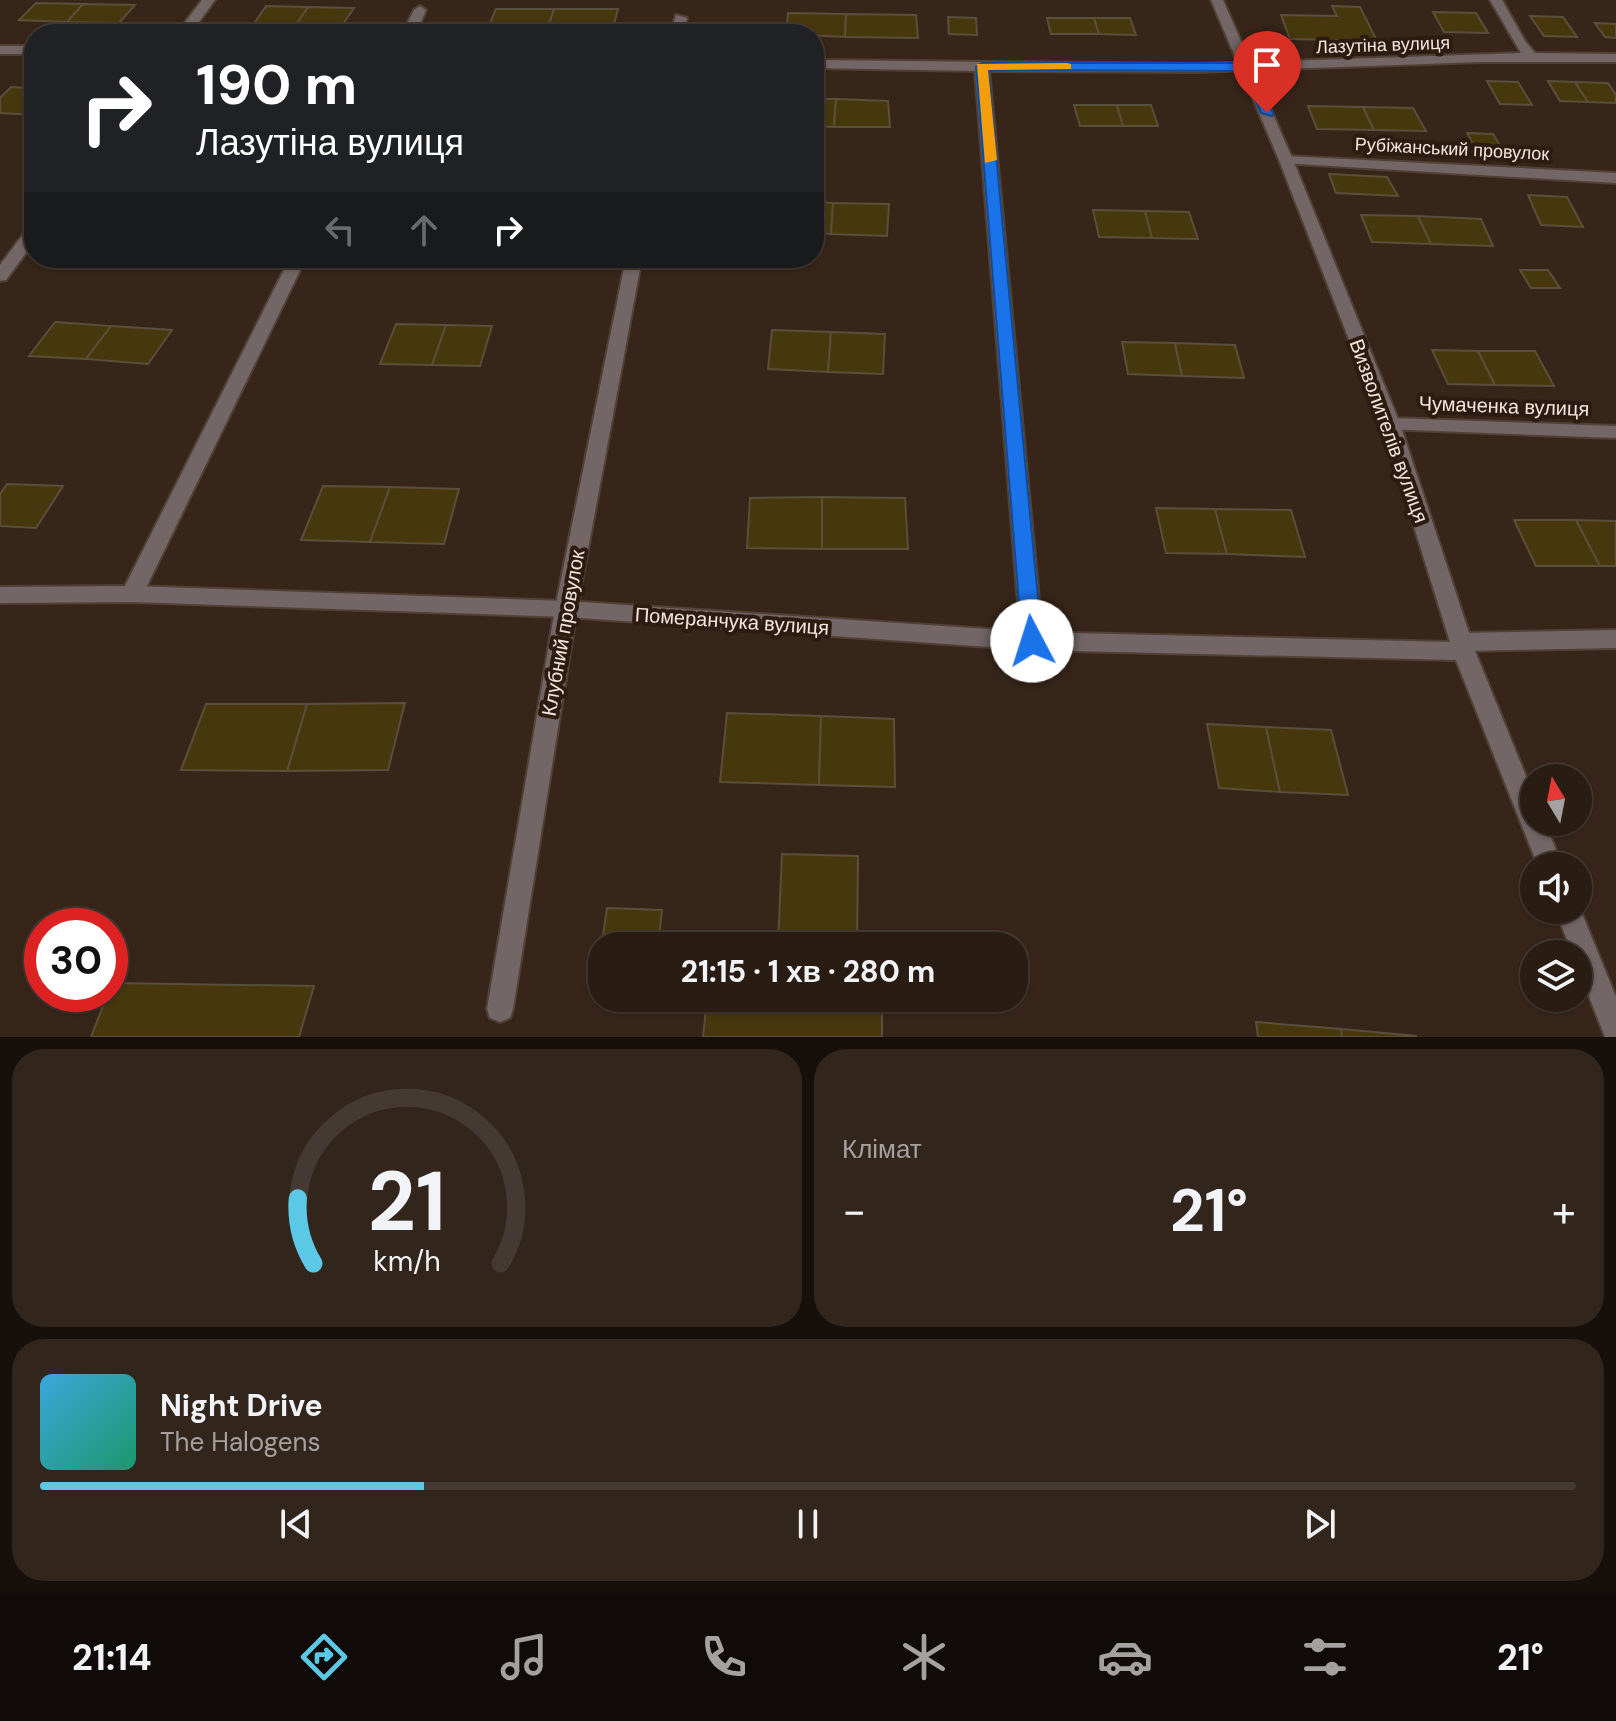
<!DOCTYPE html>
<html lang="uk">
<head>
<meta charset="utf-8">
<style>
  :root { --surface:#291c13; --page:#31251c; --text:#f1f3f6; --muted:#a5a1a0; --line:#453a33; --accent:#5bc8e6 }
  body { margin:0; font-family:"DM Sans",sans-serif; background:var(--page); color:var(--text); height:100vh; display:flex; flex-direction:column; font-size:30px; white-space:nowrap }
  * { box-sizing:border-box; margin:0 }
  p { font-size:26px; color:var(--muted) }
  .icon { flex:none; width:44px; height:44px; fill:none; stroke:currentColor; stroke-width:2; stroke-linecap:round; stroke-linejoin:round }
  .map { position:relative; height:1037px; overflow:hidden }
  .panel { display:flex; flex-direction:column; gap:12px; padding:12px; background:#170f0a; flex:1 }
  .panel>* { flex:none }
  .hud { position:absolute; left:24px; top:24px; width:800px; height:244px; border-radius:32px; box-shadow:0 2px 6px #0004,0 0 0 2px var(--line); background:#202124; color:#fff; overflow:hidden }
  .needle { width:52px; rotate:350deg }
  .tools { position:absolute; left:1520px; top:764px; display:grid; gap:16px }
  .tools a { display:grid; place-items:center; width:72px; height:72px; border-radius:50%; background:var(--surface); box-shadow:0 2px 6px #0004,0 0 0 2px var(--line); font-size:40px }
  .speed { position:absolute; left:24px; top:908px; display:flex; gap:16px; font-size:40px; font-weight:700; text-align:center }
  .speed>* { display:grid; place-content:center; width:104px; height:104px; border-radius:50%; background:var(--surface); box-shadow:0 2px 6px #0004,0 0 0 2px var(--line); line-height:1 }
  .speed .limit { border:12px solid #d22; background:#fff; color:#111 }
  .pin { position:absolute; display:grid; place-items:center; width:68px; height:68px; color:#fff; margin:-82px -34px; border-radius:50% 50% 50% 0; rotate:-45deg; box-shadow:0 0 8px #0007 }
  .pin .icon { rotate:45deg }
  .me { position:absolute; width:88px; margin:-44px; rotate:355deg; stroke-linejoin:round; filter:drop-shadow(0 0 6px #0008) }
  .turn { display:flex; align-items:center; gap:28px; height:168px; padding:0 40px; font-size:36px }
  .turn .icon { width:104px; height:104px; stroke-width:2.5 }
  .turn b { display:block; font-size:56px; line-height:68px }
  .lanes { display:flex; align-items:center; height:76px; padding:0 40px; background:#0003; justify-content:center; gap:40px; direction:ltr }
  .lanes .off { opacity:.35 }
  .big { font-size:60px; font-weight:700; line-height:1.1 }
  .panel .tile { flex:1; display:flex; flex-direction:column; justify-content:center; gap:12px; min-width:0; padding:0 28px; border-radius:32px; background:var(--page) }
  .panel .dial { align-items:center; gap:0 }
  .dial svg { height:208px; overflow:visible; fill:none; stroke:var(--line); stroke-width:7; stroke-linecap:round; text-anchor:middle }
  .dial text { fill:var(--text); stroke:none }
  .song { display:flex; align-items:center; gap:24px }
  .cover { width:96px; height:96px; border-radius:12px; background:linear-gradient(135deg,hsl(200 70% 55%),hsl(160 70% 35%)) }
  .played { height:8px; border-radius:4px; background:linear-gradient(90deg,var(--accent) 25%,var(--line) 25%) }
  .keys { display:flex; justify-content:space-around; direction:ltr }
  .heat { display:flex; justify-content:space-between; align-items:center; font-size:44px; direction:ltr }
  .panel .tiles { flex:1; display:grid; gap:12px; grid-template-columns:1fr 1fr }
  .tile:last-child { grid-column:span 2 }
  .trip { position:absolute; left:588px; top:932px; width:440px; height:80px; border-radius:32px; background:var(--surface); box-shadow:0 2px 6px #0004,0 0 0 2px var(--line); font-weight:700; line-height:80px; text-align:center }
  .dock { display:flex; height:128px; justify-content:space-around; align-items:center; background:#100b08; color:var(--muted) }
  .dock .icon { width:56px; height:56px }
  .dock .current { color:var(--accent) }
  .dock b { font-size:36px; color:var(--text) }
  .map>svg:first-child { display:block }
  .building { fill:#47370d; stroke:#594f3a; stroke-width:2 }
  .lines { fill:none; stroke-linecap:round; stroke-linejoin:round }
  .service-casing { stroke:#514035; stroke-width:4 }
  .minor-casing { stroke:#514035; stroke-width:4 }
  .tertiary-casing { stroke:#514035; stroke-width:4 }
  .service { fill:#726666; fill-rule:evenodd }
  .minor { fill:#726666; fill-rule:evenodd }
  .tertiary { fill:#726666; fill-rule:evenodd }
  .route { fill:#1a73e8; stroke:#114b97; stroke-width:2 }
  .slow { fill:#f59e0b }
  .labels { text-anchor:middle; stroke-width:8; stroke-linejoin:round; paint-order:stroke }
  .far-street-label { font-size:18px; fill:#f3e6de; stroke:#2d1b0f }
  .street-label { font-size:20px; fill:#f3e6de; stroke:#2d1b0f }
</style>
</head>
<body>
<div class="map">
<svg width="1616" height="1037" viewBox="0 0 1616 1037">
  <rect width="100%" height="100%" fill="#372519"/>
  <g class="building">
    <polygon points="36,3 83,4 67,22 19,20"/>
    <polygon points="83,4 135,5 119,23 67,22"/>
    <polygon points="266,6 308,7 296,25 253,25"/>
    <polygon points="1332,6 1360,7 1377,41 1290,39 1281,15 1337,16"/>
    <polygon points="308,7 354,8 341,27 296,25"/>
    <polygon points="496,9 554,9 547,31 487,30"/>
    <polygon points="554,9 618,9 612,32 547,31"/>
    <polygon points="1433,12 1476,13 1488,33 1444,32"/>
    <polygon points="788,13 846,14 845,37 786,34"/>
    <polygon points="846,14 916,15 918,38 845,37"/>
    <polygon points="1530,16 1563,17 1577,37 1544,36"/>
    <polygon points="948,17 976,18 977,35 949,34"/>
    <polygon points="1047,18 1094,18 1099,34 1051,34"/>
    <polygon points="1094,18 1130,18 1136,35 1099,34"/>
    <polygon points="1595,23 1616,24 1616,38 1605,37"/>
    <polygon points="1487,81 1518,82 1532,105 1500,104"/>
    <polygon points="1548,81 1575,82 1588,102 1560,101"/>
    <polygon points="1575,82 1608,83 1616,95 1616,103 1588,102"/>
    <polygon points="11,87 34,88 34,115 0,113 0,98"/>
    <polygon points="814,99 836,99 834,127 814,126"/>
    <polygon points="836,99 888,101 890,127 834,127"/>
    <polygon points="1074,105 1117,105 1123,126 1080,126"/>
    <polygon points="1117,105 1151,105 1158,126 1123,126"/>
    <polygon points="1308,106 1363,107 1374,130 1317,129"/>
    <polygon points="1363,107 1413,108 1426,131 1374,130"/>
    <polygon points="1467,133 1493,134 1507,157 1480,157"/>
    <polygon points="1329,174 1387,177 1398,196 1336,193"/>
    <polygon points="1528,195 1567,197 1583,227 1541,225"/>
    <polygon points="814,202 833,203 831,234 814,233"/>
    <polygon points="833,203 889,204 887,236 831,234"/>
    <polygon points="1093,210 1145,211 1152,238 1099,237"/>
    <polygon points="1145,211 1189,212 1198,239 1152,238"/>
    <polygon points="1361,215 1418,216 1431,244 1372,242"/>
    <polygon points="1418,216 1481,219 1493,246 1431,244"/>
    <polygon points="1520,270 1548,270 1560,288 1531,288"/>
    <polygon points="55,322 111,326 86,359 29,356"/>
    <polygon points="396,324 446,325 432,365 380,364"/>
    <polygon points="446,325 492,326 480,366 432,365"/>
    <polygon points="111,326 172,330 148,364 86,359"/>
    <polygon points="772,330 831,332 828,372 768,369"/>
    <polygon points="831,332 885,334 883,374 828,372"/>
    <polygon points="1122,342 1175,343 1182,376 1128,374"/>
    <polygon points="1175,343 1235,345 1244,378 1182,376"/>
    <polygon points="1432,350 1478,351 1495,385 1448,384"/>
    <polygon points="1478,351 1535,351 1554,386 1495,385"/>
    <polygon points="7,484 63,486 36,528 0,526 0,494"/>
    <polygon points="323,486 390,487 370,542 301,540"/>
    <polygon points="390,487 459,489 444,544 370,542"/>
    <polygon points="822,497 905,498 908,549 822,549"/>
    <polygon points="822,497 822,549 747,548 750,498"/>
    <polygon points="1156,508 1215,509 1227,554 1166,553"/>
    <polygon points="1215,509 1291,510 1305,557 1227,554"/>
    <polygon points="1514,520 1576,520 1600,566 1536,566"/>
    <polygon points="1576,520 1616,521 1616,566 1600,566"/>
    <polygon points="405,703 388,770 287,771 307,704"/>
    <polygon points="206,704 307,704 287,771 181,770"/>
    <polygon points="727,713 821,716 819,785 720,782"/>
    <polygon points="821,716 894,719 895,787 819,785"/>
    <polygon points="1207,724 1266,727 1280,792 1219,788"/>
    <polygon points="1266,727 1331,730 1348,795 1280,792"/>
    <polygon points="782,854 858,856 857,946 778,944"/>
    <polygon points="607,908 662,910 658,946 602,946 601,950"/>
    <polygon points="112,983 314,986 299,1037 91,1037"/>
    <polygon points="707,998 882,1002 882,1037 703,1037"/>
    <polygon points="1256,1022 1341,1029 1342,1037 1258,1037"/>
    <polygon points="1341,1029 1416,1036 1416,1037 1342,1037"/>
  </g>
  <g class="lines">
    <defs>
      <polygon id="service" points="1616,630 1616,648 1461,651 1453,648 1450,642 1453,636 1461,633"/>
      <g id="minor">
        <polygon points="202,0 215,0 190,34 176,34"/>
        <polygon points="1490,0 1502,0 1525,41 1535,53 1616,54 1616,62 1480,62 1197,72 989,71 1043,641 1040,647 1032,650 1024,647 1021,641 975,71 814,68 814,60 1197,64 1521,53"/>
        <polygon points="420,6 426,10 416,34 402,34 414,10"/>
        <polygon points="676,15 687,18 684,34 670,34"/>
        <rect x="0" y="46" width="34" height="8"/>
        <polygon points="1286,156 1616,173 1616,183 1281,163 1281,157"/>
        <polygon points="34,226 34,242 6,280 0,281 0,265 28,228"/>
        <polygon points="290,258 306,258 143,594 139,600 125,600 121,594"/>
        <polygon points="626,258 642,258 577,609 513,1009 510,1018 500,1022 490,1018 487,1009 555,609"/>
        <polygon points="1391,418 1616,426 1616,438 1384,429 1382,424 1384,419"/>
      </g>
      <g id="tertiary">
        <polygon points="1211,0 1223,0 1293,160 1400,424 1475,651 1534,796 1534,822 1545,822 1562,866 1538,866 1456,660 1032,650 566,617 132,602 0,603 0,587 132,586 566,601 1032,632 1450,642 1382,424 1279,160"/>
        <polygon points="1578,904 1616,997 1616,1037 1605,1037 1578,968 1578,954 1573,954 1555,910 1578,910"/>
      </g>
    </defs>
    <use href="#service" class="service-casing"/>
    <use href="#minor" class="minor-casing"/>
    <use href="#tertiary" class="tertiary-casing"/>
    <use href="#service" class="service"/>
    <use href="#minor" class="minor"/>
    <use href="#tertiary" class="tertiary"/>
  </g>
  <polygon class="route" points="1248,63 1254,67 1273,113 1272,116 1261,113 1243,71 988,70 1042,641 1039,646 1025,646 1022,641 976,67 982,63"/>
  <polygon class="slow" points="1067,63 1071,64 1071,69 988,70 997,160 985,163 977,64"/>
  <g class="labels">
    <g class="far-street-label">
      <text transform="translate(1383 45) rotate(-2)" y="6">Лазутіна вулиця</text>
      <text transform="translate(1452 149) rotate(3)" y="6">Рубіжанський провулок</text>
    </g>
    <g class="street-label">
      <text transform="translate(1504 406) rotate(2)" y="7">Чумаченка вулиця</text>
      <text transform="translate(1389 431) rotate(70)" y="7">Визволителів вулиця</text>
      <text transform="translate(732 621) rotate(4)" y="7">Померанчука вулиця</text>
      <text transform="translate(563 633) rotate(-80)" y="7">Клубний провулок</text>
    </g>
  </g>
</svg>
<div class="tools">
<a><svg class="needle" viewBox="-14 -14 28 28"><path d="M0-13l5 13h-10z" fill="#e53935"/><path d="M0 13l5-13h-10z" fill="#a5a1a0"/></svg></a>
<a><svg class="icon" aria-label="sound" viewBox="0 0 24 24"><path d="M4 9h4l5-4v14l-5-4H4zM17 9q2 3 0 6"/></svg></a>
<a><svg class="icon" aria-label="layers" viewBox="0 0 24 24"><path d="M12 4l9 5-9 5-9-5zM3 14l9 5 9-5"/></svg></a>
</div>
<div class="speed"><div class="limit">30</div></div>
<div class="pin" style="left:1267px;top:113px;background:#d93025"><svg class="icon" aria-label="arrive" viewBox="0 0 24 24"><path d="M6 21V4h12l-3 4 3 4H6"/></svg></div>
<svg class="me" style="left:1032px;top:641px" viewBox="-20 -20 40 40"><circle r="19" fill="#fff"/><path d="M0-13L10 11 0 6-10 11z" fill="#1a73e8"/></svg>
<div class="trip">21:15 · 1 хв · 280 m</div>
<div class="hud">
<div class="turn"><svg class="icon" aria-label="right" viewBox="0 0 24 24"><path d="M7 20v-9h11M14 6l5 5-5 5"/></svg><div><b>190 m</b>Лазутіна вулиця</div></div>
<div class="lanes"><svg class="icon off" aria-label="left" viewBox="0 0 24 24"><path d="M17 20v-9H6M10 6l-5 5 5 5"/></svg><svg class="icon off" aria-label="ahead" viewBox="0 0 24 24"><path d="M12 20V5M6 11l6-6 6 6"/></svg><svg class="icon" aria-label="right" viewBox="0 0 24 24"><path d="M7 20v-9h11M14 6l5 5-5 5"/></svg></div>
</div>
</div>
<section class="panel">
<div class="tiles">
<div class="tile dial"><svg viewBox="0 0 100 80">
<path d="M14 69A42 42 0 1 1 86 69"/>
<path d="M14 69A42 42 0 0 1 8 44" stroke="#5bc8e6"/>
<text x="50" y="56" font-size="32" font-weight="700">21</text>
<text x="50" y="72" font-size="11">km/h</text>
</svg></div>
<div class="tile"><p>Клімат</p>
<div class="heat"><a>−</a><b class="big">21°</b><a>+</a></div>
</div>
<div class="tile">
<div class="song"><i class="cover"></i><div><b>Night Drive</b><p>The Halogens</p></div></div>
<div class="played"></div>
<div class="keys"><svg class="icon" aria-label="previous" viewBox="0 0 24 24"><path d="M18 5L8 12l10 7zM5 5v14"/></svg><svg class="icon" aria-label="pause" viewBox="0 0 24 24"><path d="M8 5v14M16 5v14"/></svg><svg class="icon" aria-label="next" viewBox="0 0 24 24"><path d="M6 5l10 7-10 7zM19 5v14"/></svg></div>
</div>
</div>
</section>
<nav class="dock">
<b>21:14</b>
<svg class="icon current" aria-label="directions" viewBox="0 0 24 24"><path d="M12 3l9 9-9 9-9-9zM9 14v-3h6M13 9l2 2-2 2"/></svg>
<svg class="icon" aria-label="music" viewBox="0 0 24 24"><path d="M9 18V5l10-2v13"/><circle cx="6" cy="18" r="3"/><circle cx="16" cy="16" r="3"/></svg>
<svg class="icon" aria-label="phone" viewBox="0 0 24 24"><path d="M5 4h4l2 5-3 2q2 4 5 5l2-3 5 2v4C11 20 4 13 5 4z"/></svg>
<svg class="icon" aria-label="climate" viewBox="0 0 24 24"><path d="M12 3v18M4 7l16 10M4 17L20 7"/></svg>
<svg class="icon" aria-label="car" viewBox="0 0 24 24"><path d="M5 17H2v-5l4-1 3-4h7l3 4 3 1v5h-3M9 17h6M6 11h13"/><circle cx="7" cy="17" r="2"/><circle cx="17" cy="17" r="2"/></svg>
<svg class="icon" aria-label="filters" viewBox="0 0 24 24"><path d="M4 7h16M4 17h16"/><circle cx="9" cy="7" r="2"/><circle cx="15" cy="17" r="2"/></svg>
<b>21°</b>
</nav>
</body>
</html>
